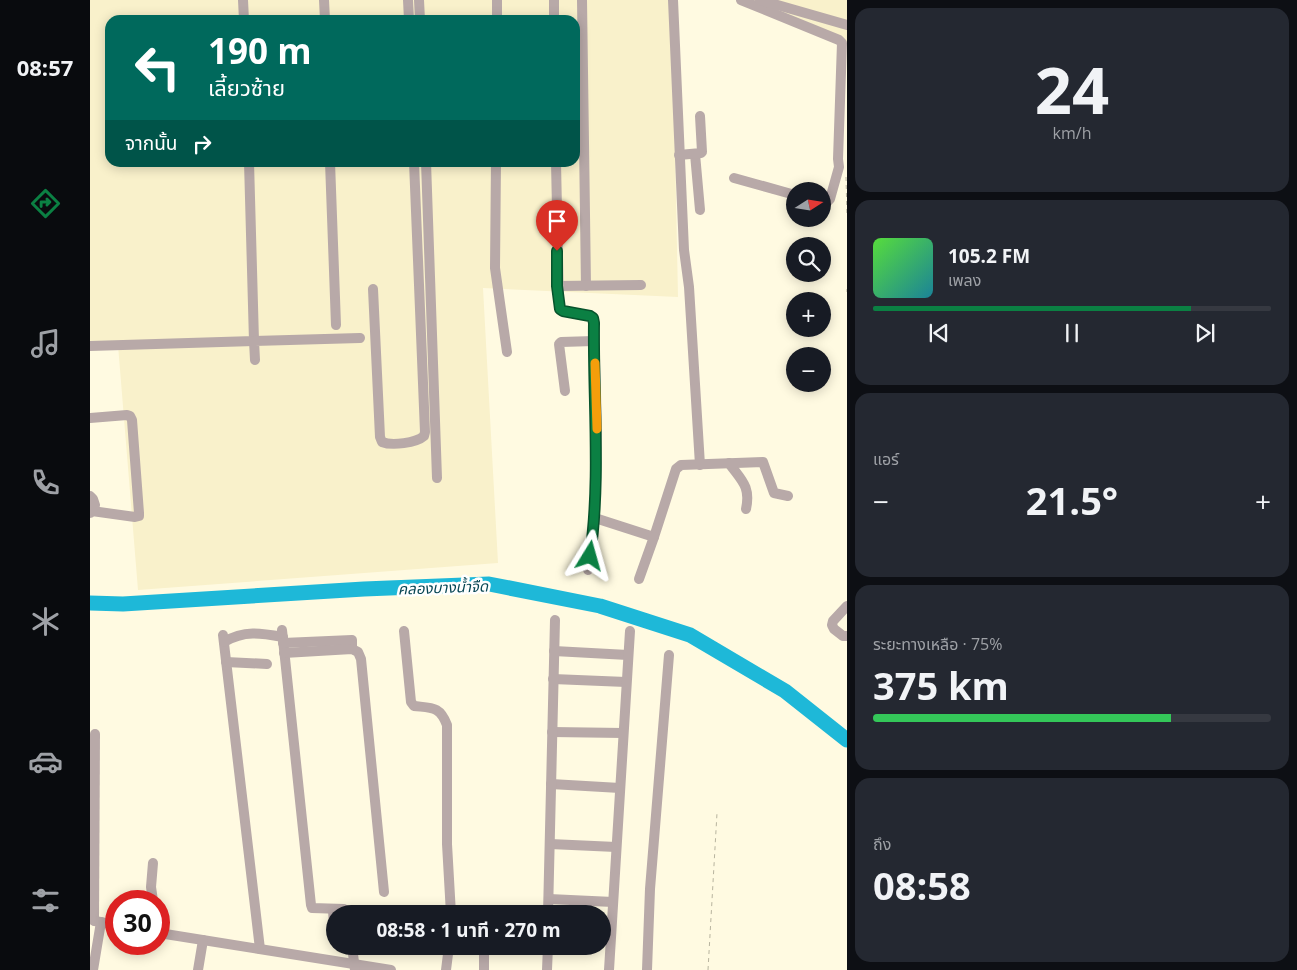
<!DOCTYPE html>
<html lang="th">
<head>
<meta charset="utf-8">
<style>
  :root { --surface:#171b24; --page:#242831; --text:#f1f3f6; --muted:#9ea1a6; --line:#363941; --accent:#0b8043 }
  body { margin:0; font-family:"Open Sans","Noto Sans Thai",sans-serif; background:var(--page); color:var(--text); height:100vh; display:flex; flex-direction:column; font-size:19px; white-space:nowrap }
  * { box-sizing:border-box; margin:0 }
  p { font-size:16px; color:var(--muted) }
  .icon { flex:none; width:28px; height:28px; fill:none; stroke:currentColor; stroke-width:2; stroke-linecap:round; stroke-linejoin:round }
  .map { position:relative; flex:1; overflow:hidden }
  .side { display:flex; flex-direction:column; gap:8px; padding:8px; background:#0d0f14; width:450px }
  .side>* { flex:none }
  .top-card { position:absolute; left:15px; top:15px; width:475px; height:152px; border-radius:15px; box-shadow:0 2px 12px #0003; background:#00695c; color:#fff; overflow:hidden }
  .needle { width:32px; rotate:78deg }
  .buttons { position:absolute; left:696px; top:182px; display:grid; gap:10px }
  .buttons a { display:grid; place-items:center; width:45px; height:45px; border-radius:50%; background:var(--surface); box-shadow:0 2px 12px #0003; font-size:25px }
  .speed { position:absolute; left:15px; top:890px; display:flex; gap:10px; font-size:25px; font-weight:700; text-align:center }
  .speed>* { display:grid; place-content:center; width:65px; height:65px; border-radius:50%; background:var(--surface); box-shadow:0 2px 12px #0003; line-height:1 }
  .speed .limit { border:8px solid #d22; background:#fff; color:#111 }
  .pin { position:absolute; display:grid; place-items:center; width:42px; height:42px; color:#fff; margin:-51px -21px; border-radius:50% 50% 50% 0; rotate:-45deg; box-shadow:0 0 5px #0007 }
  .pin .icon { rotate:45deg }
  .me { position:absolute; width:55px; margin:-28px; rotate:8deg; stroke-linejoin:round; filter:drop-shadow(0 0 4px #0008) }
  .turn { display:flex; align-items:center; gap:18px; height:105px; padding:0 20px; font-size:22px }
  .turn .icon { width:65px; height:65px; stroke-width:2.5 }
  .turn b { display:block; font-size:35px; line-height:42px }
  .then { display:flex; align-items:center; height:48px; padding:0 20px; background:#0003; gap:10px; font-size:19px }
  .big { font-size:38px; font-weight:700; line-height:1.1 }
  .side .widget { flex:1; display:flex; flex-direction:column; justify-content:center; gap:8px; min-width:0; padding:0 18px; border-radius:15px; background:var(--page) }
  .side .dial { align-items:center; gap:0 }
  .dial b { font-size:65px; line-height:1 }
  .song { display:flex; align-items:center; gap:15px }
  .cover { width:60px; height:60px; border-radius:8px; background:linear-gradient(135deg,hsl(110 70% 55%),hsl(190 70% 35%)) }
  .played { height:5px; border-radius:2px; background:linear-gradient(90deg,var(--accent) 80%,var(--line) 80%) }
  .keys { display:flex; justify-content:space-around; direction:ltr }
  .heat { display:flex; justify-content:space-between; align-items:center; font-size:28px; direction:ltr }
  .charge { height:8px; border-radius:4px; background:linear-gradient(90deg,#34c759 75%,var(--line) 0) }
  .trip { position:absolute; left:236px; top:905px; width:285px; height:50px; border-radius:25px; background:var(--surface); box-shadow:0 2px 12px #0003; font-weight:700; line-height:50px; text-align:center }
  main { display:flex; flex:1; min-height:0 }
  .dock { display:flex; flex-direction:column; width:90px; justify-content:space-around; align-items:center; background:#090b0e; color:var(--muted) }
  .dock .icon { width:35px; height:35px }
  .dock .active { color:var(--accent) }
  .dock b { font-size:22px; color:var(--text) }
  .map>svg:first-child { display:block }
  .built { fill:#f9f1cb; fill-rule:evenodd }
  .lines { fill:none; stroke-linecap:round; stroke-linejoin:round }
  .river { stroke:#1eb8d8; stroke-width:15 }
  .minor-tunnel { stroke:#d5d1ba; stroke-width:10; stroke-dasharray:10 5; stroke-linecap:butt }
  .path { stroke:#b8b49f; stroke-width:1; stroke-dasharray:4 4; stroke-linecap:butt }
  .minor { stroke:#b8a9a8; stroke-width:10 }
  .route-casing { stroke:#07532c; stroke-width:12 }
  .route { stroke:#0b8043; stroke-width:9 }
  .slow { stroke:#f59e0b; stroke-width:9 }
  .labels { text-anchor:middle; stroke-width:5; stroke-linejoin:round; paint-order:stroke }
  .water-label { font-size:15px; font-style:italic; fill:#074553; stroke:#fff }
</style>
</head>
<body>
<main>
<nav class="dock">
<b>08:57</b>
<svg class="icon active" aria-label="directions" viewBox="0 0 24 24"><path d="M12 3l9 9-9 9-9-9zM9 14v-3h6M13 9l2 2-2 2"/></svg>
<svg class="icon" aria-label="music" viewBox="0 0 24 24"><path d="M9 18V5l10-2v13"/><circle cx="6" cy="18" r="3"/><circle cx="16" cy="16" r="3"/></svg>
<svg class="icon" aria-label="phone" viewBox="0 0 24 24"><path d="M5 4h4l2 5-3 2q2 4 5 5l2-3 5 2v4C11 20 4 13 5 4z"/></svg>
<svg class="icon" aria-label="climate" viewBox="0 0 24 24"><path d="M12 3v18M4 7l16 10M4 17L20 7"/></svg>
<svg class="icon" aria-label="car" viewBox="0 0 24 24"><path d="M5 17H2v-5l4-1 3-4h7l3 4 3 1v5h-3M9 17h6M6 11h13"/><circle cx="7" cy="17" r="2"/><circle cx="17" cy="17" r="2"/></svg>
<svg class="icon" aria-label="filters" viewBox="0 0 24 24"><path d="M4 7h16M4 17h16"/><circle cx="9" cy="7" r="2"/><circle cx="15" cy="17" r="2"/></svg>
</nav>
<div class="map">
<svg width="757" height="970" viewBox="0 0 757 970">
  <rect width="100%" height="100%" fill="#fffae1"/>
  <g class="built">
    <path d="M0,0H582L588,297L393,288L408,563L48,590L28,345L0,347ZM20,20H485V162H20Z"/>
    <polygon points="649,0 757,0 757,45"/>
  </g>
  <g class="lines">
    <polyline class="river" points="0,603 33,604 274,589 399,584 510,606 600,635 695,691 757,740"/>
    <polyline class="minor-tunnel" points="249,946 253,949"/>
    <g class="path">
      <polyline points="756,177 757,217"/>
      <polyline points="757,289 757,292"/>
      <polyline points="618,970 627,813"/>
    </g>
    <g class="minor">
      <polyline points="153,0 154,20"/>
      <polyline points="234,0 235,20"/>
      <polyline points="318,0 319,20"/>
      <polyline points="329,0 330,20"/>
      <polyline points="464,0 464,20"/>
      <polyline points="492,0 496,286"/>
      <polyline points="583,0 594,250 599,287 610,465"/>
      <polyline points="651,0 749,40 752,43 748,159 749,167 740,199 737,202 732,202"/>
      <polyline points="670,0 757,25"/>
      <polyline points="407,20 407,0"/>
      <polyline points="605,154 610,210"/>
      <polyline points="589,155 611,153 612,152 610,116"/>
      <polyline points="240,162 246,325"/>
      <polyline points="336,162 347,478"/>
      <polyline points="406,162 405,268 417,352"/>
      <polyline points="466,162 469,304 470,309 473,311 500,316 503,318 504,323 507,429 505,512 498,570"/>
      <polyline points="644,178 705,195"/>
      <polyline points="467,286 551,285"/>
      <path d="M283,289L290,437L292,442C302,446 326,443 334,436L335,432L324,162"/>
      <polyline points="0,346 164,341 159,162"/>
      <polyline points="165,360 164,341 270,338"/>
      <polyline points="475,391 469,344 471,342 504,341"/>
      <polyline points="0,418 37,415 40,416 42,420 49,513 49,516 45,517 2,511"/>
      <path d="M639,463C651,480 661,486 656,509"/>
      <polyline points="0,496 3,499 5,505 0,513"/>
      <polyline points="505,518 564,537 586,469 591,465 673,462 684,493 698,496"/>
      <polyline points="549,579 564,537"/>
      <polyline points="757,606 743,621 742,625 744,629 753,636 757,636"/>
      <polyline points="192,630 221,905 222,908 254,909 259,914"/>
      <path d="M314,631L321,702L324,706C342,708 350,706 357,725V844L361,914"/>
      <polyline points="133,635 170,949"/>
      <path d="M134,642C154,630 171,633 193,637"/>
      <polyline points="193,643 262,640 262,649"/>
      <polyline points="464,651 538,655"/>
      <polyline points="194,653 262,649 268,652 271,659 294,892"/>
      <polyline points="136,662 177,664"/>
      <polyline points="463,679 536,682"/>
      <polyline points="462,732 533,733"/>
      <polyline points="461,784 530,788"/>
      <polyline points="460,844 526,847"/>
      <polyline points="459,899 523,902"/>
      <polyline points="63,901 61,887 63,863"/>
      <polyline points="243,909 244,928"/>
      <polyline points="257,910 275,914"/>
      <polyline points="458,914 465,620"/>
      <polyline points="4,921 5,734"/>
      <polyline points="5,921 26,925"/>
      <polyline points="69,933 301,970"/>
      <polyline points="262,946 265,970"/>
      <polyline points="278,946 278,948"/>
      <polyline points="3,970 11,922"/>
      <polyline points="108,970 113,940"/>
      <polyline points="356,970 359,946"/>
      <polyline points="394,970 394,946"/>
      <polyline points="457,970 458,946"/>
      <polyline points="519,970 540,631"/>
      <polyline points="557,970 560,889 579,655"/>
    </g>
  </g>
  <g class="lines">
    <defs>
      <path id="route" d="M467,251V286L470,309L473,311L500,316L503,318L504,323C503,401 511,478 500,556"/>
    </defs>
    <use href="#route" class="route-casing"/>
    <use href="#route" class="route"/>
    <polyline class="slow" points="505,363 507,429"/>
  </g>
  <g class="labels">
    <g class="water-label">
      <text transform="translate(353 588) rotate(-2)" y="5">คลองบางน้ำจืด</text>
    </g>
  </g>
</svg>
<div class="buttons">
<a><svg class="needle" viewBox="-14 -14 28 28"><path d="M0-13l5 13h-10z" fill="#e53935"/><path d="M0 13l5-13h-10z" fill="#9ea1a6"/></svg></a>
<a><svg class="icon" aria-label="search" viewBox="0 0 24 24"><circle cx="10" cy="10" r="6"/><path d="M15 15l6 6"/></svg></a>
<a>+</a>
<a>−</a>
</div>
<div class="speed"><div class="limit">30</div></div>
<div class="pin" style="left:467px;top:251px;background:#d93025"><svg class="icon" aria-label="arrive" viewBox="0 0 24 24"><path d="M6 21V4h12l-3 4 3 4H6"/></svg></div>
<svg class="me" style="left:500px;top:556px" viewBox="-20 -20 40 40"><path d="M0-17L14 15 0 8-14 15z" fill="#0b8043" stroke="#fff" stroke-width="4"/></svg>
<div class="trip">08:58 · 1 นาที · 270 m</div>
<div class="top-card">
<div class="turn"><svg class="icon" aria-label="left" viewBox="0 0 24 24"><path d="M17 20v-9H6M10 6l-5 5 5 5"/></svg><div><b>190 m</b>เลี้ยวซ้าย</div></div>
<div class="then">จากนั้น<svg class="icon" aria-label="right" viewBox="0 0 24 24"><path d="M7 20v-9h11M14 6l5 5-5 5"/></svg></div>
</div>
</div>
<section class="side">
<div class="widget dial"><b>24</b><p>km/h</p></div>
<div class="widget">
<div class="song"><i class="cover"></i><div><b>105.2 FM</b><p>เพลง</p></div></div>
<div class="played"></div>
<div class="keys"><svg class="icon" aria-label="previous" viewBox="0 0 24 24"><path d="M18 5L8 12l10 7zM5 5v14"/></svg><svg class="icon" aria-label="pause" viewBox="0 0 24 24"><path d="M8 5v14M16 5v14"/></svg><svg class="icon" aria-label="next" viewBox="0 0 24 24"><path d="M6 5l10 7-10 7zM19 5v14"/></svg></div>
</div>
<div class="widget"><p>แอร์</p>
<div class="heat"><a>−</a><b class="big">21.5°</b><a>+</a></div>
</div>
<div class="widget"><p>ระยะทางเหลือ · 75%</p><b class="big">375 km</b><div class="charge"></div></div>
<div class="widget"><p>ถึง</p><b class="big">08:58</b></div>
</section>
</main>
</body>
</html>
